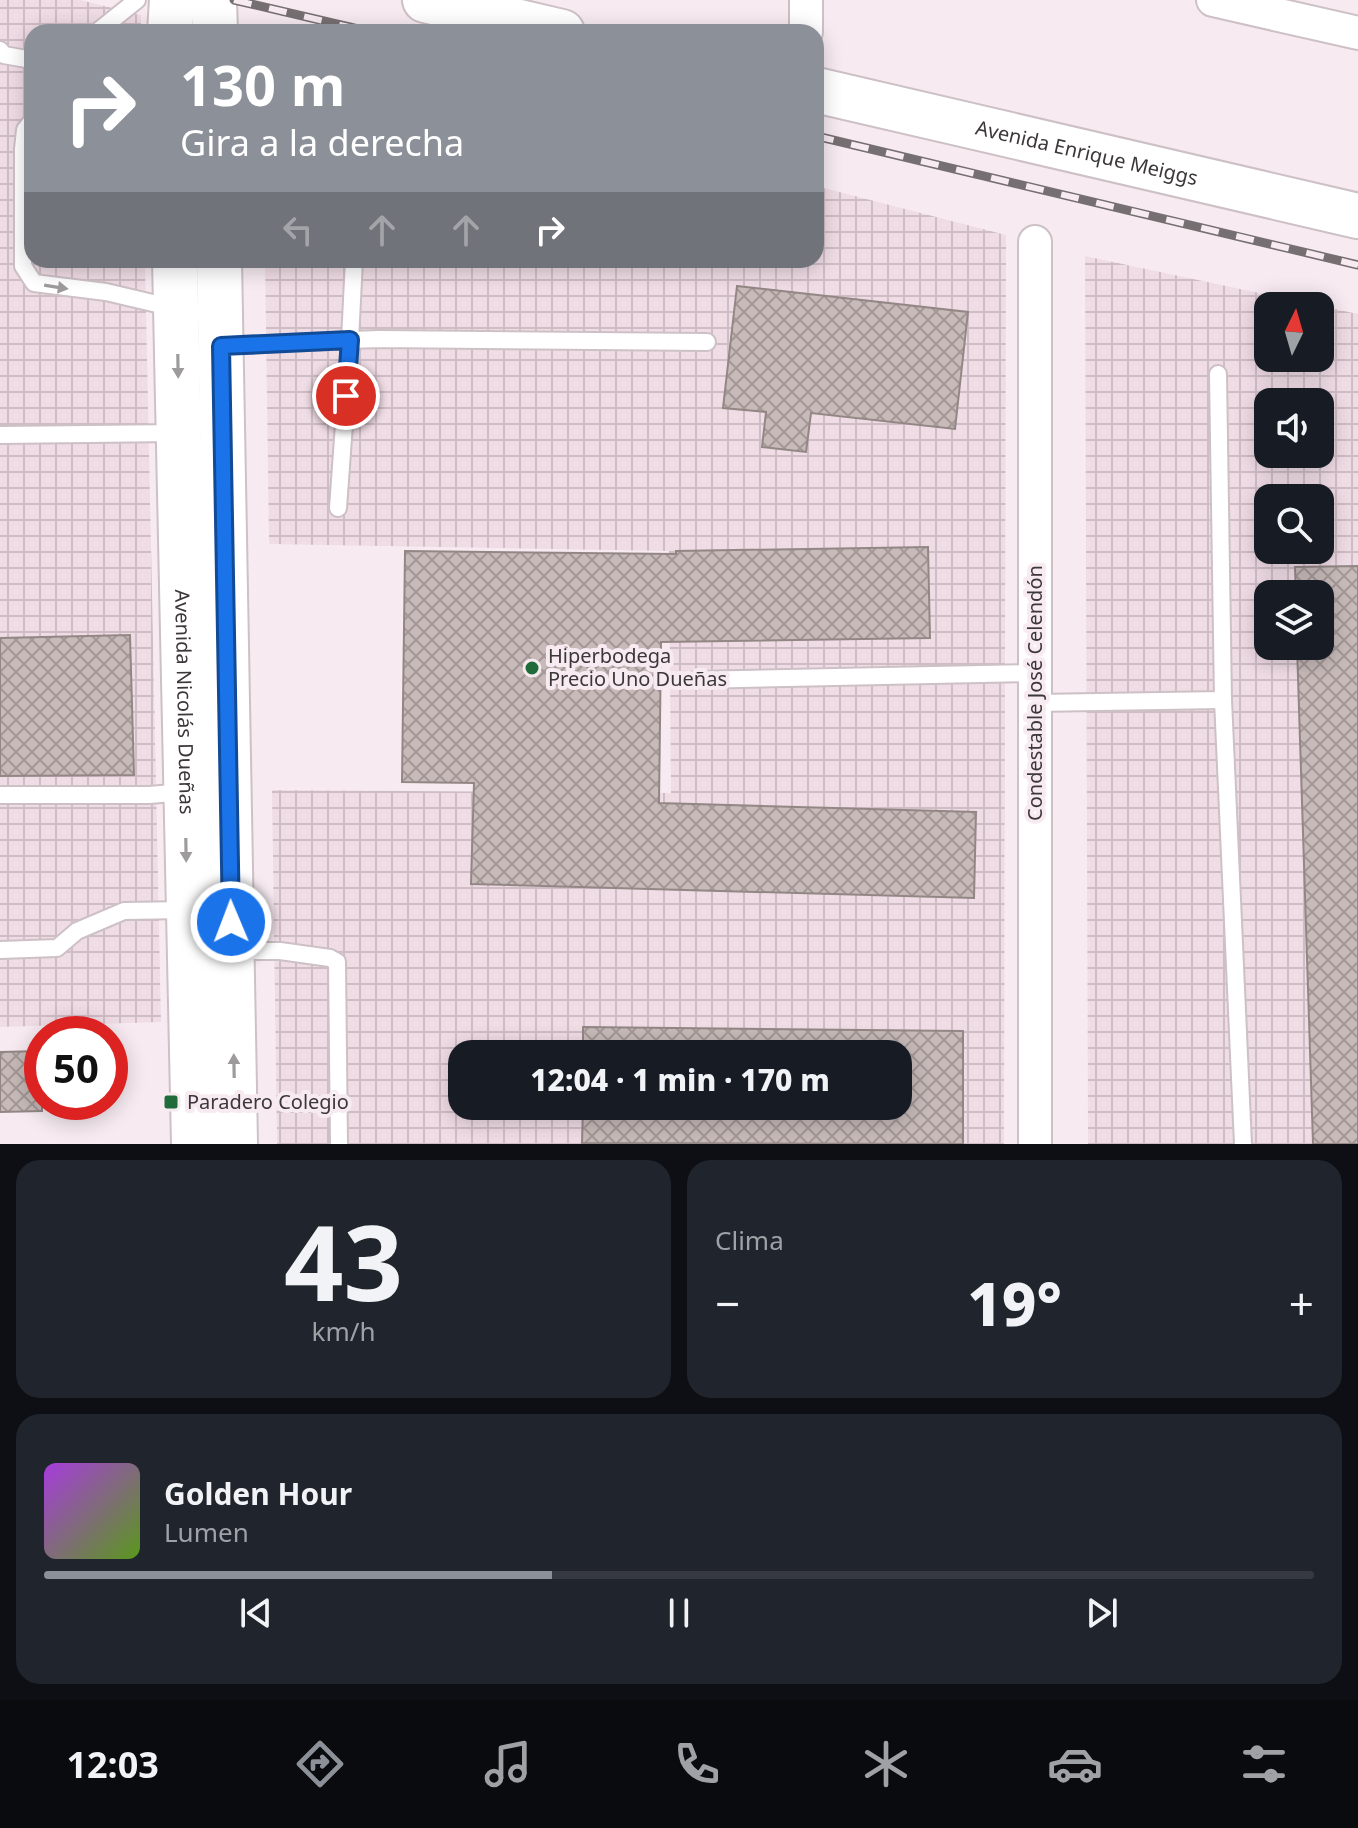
<!DOCTYPE html>
<html lang="es">
<head>
<meta charset="utf-8">
<style>
  :root { --surface:#171b24; --page:#20242c; --text:#f1f3f6; --muted:#9ea1a6; --line:#363941; --accent:#8c9099 }
  body { margin:0; font-family:"Noto Sans",sans-serif; background:var(--page); color:var(--text); height:100vh; display:flex; flex-direction:column; font-size:30px; white-space:nowrap }
  * { box-sizing:border-box; margin:0 }
  p { font-size:26px; color:var(--muted) }
  .icon { flex:none; width:44px; height:44px; fill:none; stroke:currentColor; stroke-width:2; stroke-linecap:round; stroke-linejoin:round }
  .map { position:relative; height:1144px; overflow:hidden }
  .details { display:flex; flex-direction:column; gap:16px; padding:16px; background:#0d0f14; flex:1 }
  .details>* { flex:none }
  .hud { position:absolute; left:24px; top:24px; width:800px; height:244px; border-radius:24px; box-shadow:0 4px 20px #0003; background:#8c9099; color:#fff; overflow:hidden }
  .needle { width:52px; rotate:5deg }
  .fabs { position:absolute; left:1254px; top:292px; display:grid; gap:16px }
  .fabs a { display:grid; place-items:center; width:80px; height:80px; border-radius:16px; background:var(--surface); box-shadow:0 4px 20px #0003; font-size:40px }
  .speed { position:absolute; left:24px; top:1016px; display:flex; gap:16px; font-size:40px; font-weight:700; text-align:center }
  .speed>* { display:grid; place-content:center; width:104px; height:104px; border-radius:50%; background:var(--surface); box-shadow:0 4px 20px #0003; line-height:1 }
  .speed .limit { border:12px solid #d22; background:#fff; color:#111 }
  .pin { position:absolute; display:grid; place-items:center; width:68px; height:68px; color:#fff; margin:-34px; border:4px solid #fff; border-radius:50%; box-shadow:0 2px 8px #0007 }
  .me { position:absolute; width:88px; margin:-44px; rotate:359deg; stroke-linejoin:round; filter:drop-shadow(0 0 6px #0008) }
  .turn { display:flex; align-items:center; gap:28px; height:168px; padding:0 24px; font-size:36px }
  .turn .icon { width:104px; height:104px; stroke-width:2.5 }
  .turn b { display:block; font-size:56px; line-height:68px }
  .lanes { display:flex; align-items:center; height:76px; padding:0 24px; background:#0003; justify-content:center; gap:40px; direction:ltr }
  .lanes .off { opacity:.35 }
  .big { font-size:60px; font-weight:800; line-height:1.1 }
  .details .tile { flex:1; display:flex; flex-direction:column; justify-content:center; gap:12px; min-width:0; padding:0 28px; border-radius:24px; background:var(--page) }
  .details .dial { align-items:center; gap:0 }
  .dial b { font-size:104px; line-height:1 }
  .song { display:flex; align-items:center; gap:24px }
  .cover { width:96px; height:96px; border-radius:12px; background:linear-gradient(135deg,hsl(280 70% 55%),hsl(90 70% 35%)) }
  .played { height:8px; border-radius:4px; background:linear-gradient(90deg,var(--accent) 40%,var(--line) 40%) }
  .keys { display:flex; justify-content:space-around; direction:ltr }
  .heat { display:flex; justify-content:space-between; align-items:center; font-size:44px; direction:ltr }
  .details .tiles { flex:1; display:grid; gap:16px; grid-template-columns:1fr 1fr }
  .tile:last-child { grid-column:span 2 }
  .trip { position:absolute; left:448px; top:1040px; width:464px; height:80px; border-radius:24px; background:var(--surface); box-shadow:0 4px 20px #0003; font-weight:800; line-height:80px; text-align:center }
  .dock { display:flex; height:128px; justify-content:space-around; align-items:center; background:#090b0e; color:var(--muted) }
  .dock .icon { width:56px; height:56px }
  .dock .selected { color:var(--accent) }
  .dock b { font-size:36px; color:var(--text) }
  .map>svg:first-child { display:block }
  .industrial { fill:url(#industrial-grid); fill-rule:evenodd }
  .building { fill:url(#building-cross-hatch); stroke:#938786; stroke-width:2 }
  .lines { fill:none; stroke-linecap:round; stroke-linejoin:round }
  .lane-casing { stroke:#cdc1c6; stroke-width:20 }
  .street-casing { stroke:#cdc1c6; stroke-width:36 }
  .secondary-casing { stroke:#cdc1c6; stroke-width:48 }
  .lane { stroke:#fff; stroke-width:16 }
  .street { stroke:#fff; stroke-width:32 }
  .secondary { stroke:#fff; stroke-width:44 }
  .rail-casing { stroke:#766f72; stroke-width:9 }
  .rail { stroke:#f7ebf1; stroke-width:6; stroke-dasharray:18; stroke-linecap:butt }
  .oneway { fill:#9e9b9c }
  .route-casing { stroke:#114b97; stroke-width:20 }
  .route { stroke:#1a73e8; stroke-width:14 }
  .poi-dot { fill:#206b3a; stroke:#f7ebf1; stroke-width:3 }
  .labels { text-anchor:middle; stroke-width:8; stroke-linejoin:round; paint-order:stroke }
  .street-label { font-size:20px; fill:#3c3739; stroke:#f7ebf1 }
  .poi-label { font-size:20px; fill:#3c3739; stroke:#f7ebf1; text-anchor:start }
</style>
</head>
<body>
<div class="map">
<svg width="1358" height="1144" viewBox="0 0 1358 1144">
  <defs>
    <pattern id="industrial-grid" width="8" height="8" patternUnits="userSpaceOnUse" patternTransform="scale(2)"><rect width="8" height="8" fill="#f0dce5"/><path d="M0 4h8M4 0v8" fill="none" stroke="#cfbdc5"/></pattern>
    <pattern id="building-cross-hatch" width="8" height="8" patternUnits="userSpaceOnUse" patternTransform="scale(2)"><rect width="8" height="8" fill="#c7bab9"/><path d="M0 0l8 8M0 8l8-8" fill="none" stroke="#a39897"/></pattern>
  </defs>
  <rect width="100%" height="100%" fill="#f7ebf1"/>
  <g class="industrial">
    <polygon points="0,0 80,0 141,15 141,32 32,32 32,260 145,260 161,1022 0,1027"/>
    <path d="M816,186L1006,235L1004,1144H277L272,790L671,793L669,551L269,544L265,260H816ZM462,1054H898V1106H462Z"/>
    <path d="M1085,256L1358,314V1144H1088ZM1268,306H1320V358H1268ZM1268,402H1320V454H1268ZM1268,498H1320V550H1268ZM1268,594H1320V646H1268Z"/>
  </g>
  <g class="building">
    <polygon points="737,286 968,312 955,429 811,413 806,452 762,447 766,412 723,408"/>
    <polygon points="928,547 930,638 661,642 659,803 976,812 974,898 471,884 474,783 402,782 405,551 676,554 676,551"/>
    <polygon points="1358,566 1358,1144 1313,1144 1297,646 1320,646 1320,594 1296,594 1295,567"/>
    <polygon points="130,635 134,775 0,776 0,638"/>
    <polygon points="583,1027 963,1031 963,1144 582,1143 583,1106 898,1106 898,1054 583,1054"/>
    <polygon points="42,1051 42,1111 0,1112 0,1052"/>
  </g>
  <g class="lines">
    <defs>
      <g id="lane">
        <polyline points="97,32 137,0"/>
        <polyline points="0,50 4,55 32,60"/>
        <polyline points="32,121 25,130 23,149 23,266 34,283 106,292 174,308"/>
        <polyline points="222,346 350,340 354,260"/>
        <polyline points="0,435 178,433"/>
        <polyline points="338,508 350,340 380,339 707,342"/>
        <polyline points="695,680 1035,673"/>
        <polyline points="1223,700 1243,1144"/>
        <polyline points="1035,703 1223,700 1218,374"/>
        <polyline points="0,795 149,795 185,792"/>
        <polyline points="0,950 57,948 77,931 124,911 186,910"/>
        <polyline points="234,951 280,951 330,958 337,962 339,1144"/>
      </g>
      <g id="street">
        <polyline points="1213,0 1358,33"/>
        <polyline points="806,32 806,0"/>
        <polyline points="1035,1144 1035,242"/>
      </g>
      <g id="secondary">
        <polyline points="214,0 215,32"/>
        <polyline points="425,0 562,32"/>
        <polyline points="170,32 172,0"/>
        <path id="s1" d="M816,90L1358,216"/>
        <path id="s2" d="M175,260L194,1144"/>
        <polyline points="219,260 235,1144"/>
      </g>
    </defs>
    <use href="#lane" class="lane-casing"/>
    <use href="#street" class="street-casing"/>
    <use href="#secondary" class="secondary-casing"/>
    <use href="#lane" class="lane"/>
    <use href="#street" class="street"/>
    <use href="#secondary" class="secondary"/>
    <defs>
      <g id="rail">
        <polyline points="234,0 371,32"/>
        <polyline points="816,136 1358,265"/>
      </g>
    </defs>
    <use href="#rail" class="rail-casing"/>
    <use href="#rail" class="rail"/>
  </g>
  <defs><path id="oneway-solid" d="M-6-.8H1V-3.2L6.5 0L1 3.2V.8H-6Z" transform="scale(2)"/></defs>
  <g class="oneway">
    <use href="#oneway-solid" transform="translate(56 287) rotate(9)"/>
    <use href="#oneway-solid" transform="translate(178 366) rotate(89)"/>
    <use href="#oneway-solid" transform="translate(186 850) rotate(89)"/>
    <use href="#oneway-solid" transform="translate(234 1066) rotate(-91)"/>
  </g>
  <g class="lines">
    <defs>
      <polyline id="route" points="231,922 221,346 350,340 346,396"/>
    </defs>
    <use href="#route" class="route-casing"/>
    <use href="#route" class="route"/>
  </g>
  <g class="poi-dot">
    <circle cx="532" cy="668" r="8"/>
    <rect x="163" y="1094" width="16" height="16" rx="4"/>
  </g>
  <g class="labels">
    <g class="street-label">
      <text dy="7" stroke="none"><textPath href="#s1" startOffset="278">Avenida Enrique Meiggs</textPath></text>
      <text transform="translate(1035 693) rotate(-90)" y="7">Condestable José Celendón</text>
      <text dy="7" stroke="none"><textPath href="#s2" startOffset="442">Avenida Nicolás Dueñas</textPath></text>
    </g>
    <g class="poi-label">
      <text x="548" y="663">Hiperbodega<tspan x="548" dy="23">Precio Uno Dueñas</tspan></text>
      <text x="187" y="1109">Paradero Colegio</text>
    </g>
  </g>
</svg>
<div class="fabs">
<a><svg class="needle" viewBox="-14 -14 28 28"><path d="M0-13l5 13h-10z" fill="#e53935"/><path d="M0 13l5-13h-10z" fill="#9ea1a6"/></svg></a>
<a><svg class="icon" aria-label="sound" viewBox="0 0 24 24"><path d="M4 9h4l5-4v14l-5-4H4zM17 9q2 3 0 6"/></svg></a>
<a><svg class="icon" aria-label="search" viewBox="0 0 24 24"><circle cx="10" cy="10" r="6"/><path d="M15 15l6 6"/></svg></a>
<a><svg class="icon" aria-label="layers" viewBox="0 0 24 24"><path d="M12 4l9 5-9 5-9-5zM3 14l9 5 9-5"/></svg></a>
</div>
<div class="speed"><div class="limit">50</div></div>
<div class="pin" style="left:346px;top:396px;background:#d93025"><svg class="icon" aria-label="arrive" viewBox="0 0 24 24"><path d="M6 21V4h12l-3 4 3 4H6"/></svg></div>
<svg class="me" style="left:231px;top:922px" viewBox="-20 -20 40 40"><circle r="17" fill="#1a73e8" stroke="#fff" stroke-width="3"/><path d="M0-11L8 9 0 5-8 9z" fill="#fff"/></svg>
<div class="trip">12:04 · 1 min · 170 m</div>
<div class="hud">
<div class="turn"><svg class="icon" aria-label="right" viewBox="0 0 24 24"><path d="M7 20v-9h11M14 6l5 5-5 5"/></svg><div><b>130 m</b>Gira a la derecha</div></div>
<div class="lanes"><svg class="icon off" aria-label="left" viewBox="0 0 24 24"><path d="M17 20v-9H6M10 6l-5 5 5 5"/></svg><svg class="icon off" aria-label="ahead" viewBox="0 0 24 24"><path d="M12 20V5M6 11l6-6 6 6"/></svg><svg class="icon off" aria-label="ahead" viewBox="0 0 24 24"><path d="M12 20V5M6 11l6-6 6 6"/></svg><svg class="icon" aria-label="right" viewBox="0 0 24 24"><path d="M7 20v-9h11M14 6l5 5-5 5"/></svg></div>
</div>
</div>
<section class="details">
<div class="tiles">
<div class="tile dial"><b>43</b><p>km/h</p></div>
<div class="tile"><p>Clima</p>
<div class="heat"><a>−</a><b class="big">19°</b><a>+</a></div>
</div>
<div class="tile">
<div class="song"><i class="cover"></i><div><b>Golden Hour</b><p>Lumen</p></div></div>
<div class="played"></div>
<div class="keys"><svg class="icon" aria-label="previous" viewBox="0 0 24 24"><path d="M18 5L8 12l10 7zM5 5v14"/></svg><svg class="icon" aria-label="pause" viewBox="0 0 24 24"><path d="M8 5v14M16 5v14"/></svg><svg class="icon" aria-label="next" viewBox="0 0 24 24"><path d="M6 5l10 7-10 7zM19 5v14"/></svg></div>
</div>
</div>
</section>
<nav class="dock">
<b>12:03</b>
<svg class="icon selected" aria-label="directions" viewBox="0 0 24 24"><path d="M12 3l9 9-9 9-9-9zM9 14v-3h6M13 9l2 2-2 2"/></svg>
<svg class="icon" aria-label="music" viewBox="0 0 24 24"><path d="M9 18V5l10-2v13"/><circle cx="6" cy="18" r="3"/><circle cx="16" cy="16" r="3"/></svg>
<svg class="icon" aria-label="phone" viewBox="0 0 24 24"><path d="M5 4h4l2 5-3 2q2 4 5 5l2-3 5 2v4C11 20 4 13 5 4z"/></svg>
<svg class="icon" aria-label="climate" viewBox="0 0 24 24"><path d="M12 3v18M4 7l16 10M4 17L20 7"/></svg>
<svg class="icon" aria-label="car" viewBox="0 0 24 24"><path d="M5 17H2v-5l4-1 3-4h7l3 4 3 1v5h-3M9 17h6M6 11h13"/><circle cx="7" cy="17" r="2"/><circle cx="17" cy="17" r="2"/></svg>
<svg class="icon" aria-label="filters" viewBox="0 0 24 24"><path d="M4 7h16M4 17h16"/><circle cx="9" cy="7" r="2"/><circle cx="15" cy="17" r="2"/></svg>
</nav>
</body>
</html>
